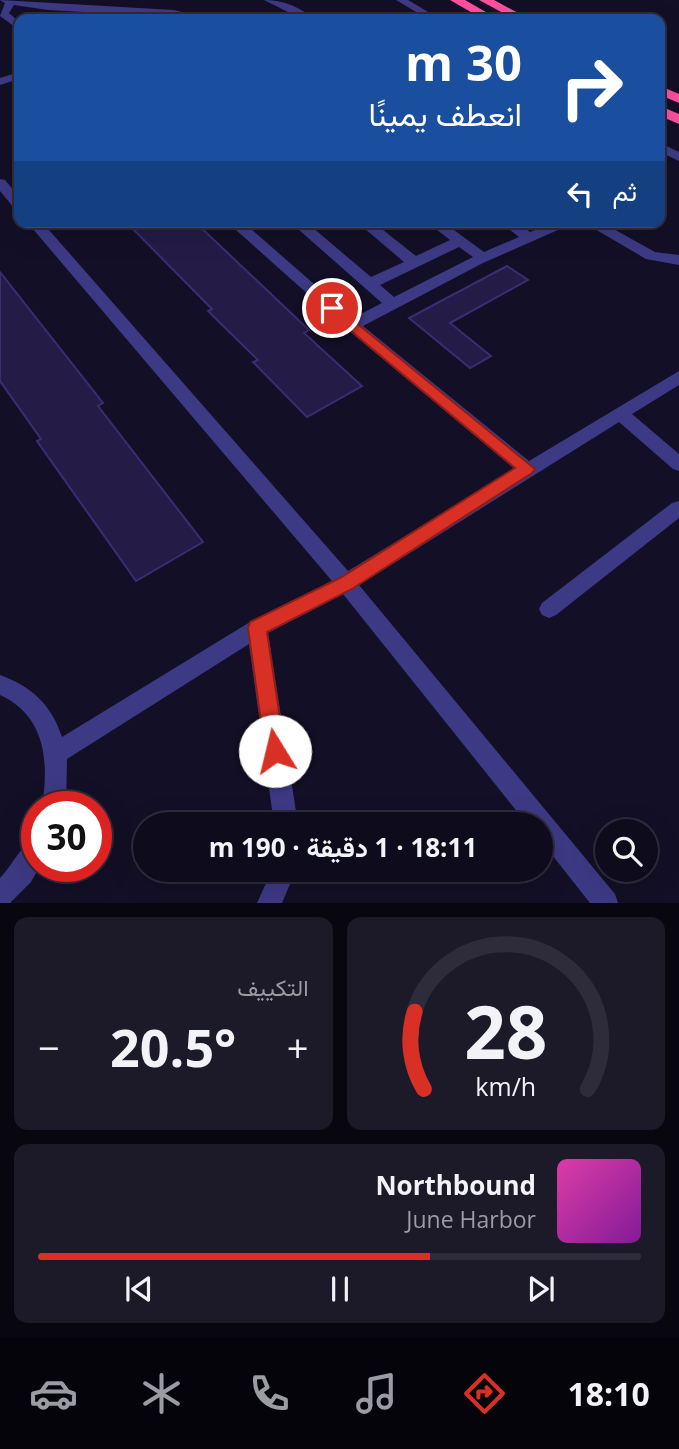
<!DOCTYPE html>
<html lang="ar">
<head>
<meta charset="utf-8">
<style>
  :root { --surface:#0e0b1c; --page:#1c1929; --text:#f1f3f6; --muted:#9b9ba3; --line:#2e2b3b; --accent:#d93025 }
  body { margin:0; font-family:"Open Sans",Vazirmatn,sans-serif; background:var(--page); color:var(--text); direction:rtl; height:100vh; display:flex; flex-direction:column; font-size:26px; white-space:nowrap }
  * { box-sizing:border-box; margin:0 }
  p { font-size:23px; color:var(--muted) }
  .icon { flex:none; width:38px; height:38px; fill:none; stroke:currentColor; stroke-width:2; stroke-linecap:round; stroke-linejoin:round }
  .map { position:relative; height:903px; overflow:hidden; direction:ltr }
  .drawer { display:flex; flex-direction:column; gap:14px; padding:14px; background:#08060f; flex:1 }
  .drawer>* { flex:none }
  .guide { position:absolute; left:14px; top:14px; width:651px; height:214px; border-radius:14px; box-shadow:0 7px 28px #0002,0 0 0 2px var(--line); direction:rtl; background:#1a4fa0; color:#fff; overflow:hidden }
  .controls { position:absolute; left:595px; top:819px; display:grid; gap:14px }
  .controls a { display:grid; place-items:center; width:63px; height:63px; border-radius:50%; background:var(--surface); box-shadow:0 7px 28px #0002,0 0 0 2px var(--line); font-size:35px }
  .speed { position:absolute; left:21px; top:791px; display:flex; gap:14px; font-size:35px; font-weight:700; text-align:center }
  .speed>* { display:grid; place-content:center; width:91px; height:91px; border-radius:50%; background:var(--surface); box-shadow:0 7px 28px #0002,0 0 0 2px var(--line); line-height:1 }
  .speed .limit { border:10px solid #d22; background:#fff; color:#111 }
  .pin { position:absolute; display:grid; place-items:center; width:60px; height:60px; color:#fff; margin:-30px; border:4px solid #fff; border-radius:50%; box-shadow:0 2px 7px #0007 }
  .me { position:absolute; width:77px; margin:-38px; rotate:351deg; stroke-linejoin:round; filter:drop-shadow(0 0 5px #0008) }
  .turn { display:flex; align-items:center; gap:24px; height:147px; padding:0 28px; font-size:32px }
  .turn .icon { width:91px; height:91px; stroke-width:2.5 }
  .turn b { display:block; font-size:49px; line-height:60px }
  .then { display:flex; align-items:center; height:66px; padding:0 28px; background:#0003; gap:14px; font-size:26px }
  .big { font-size:52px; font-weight:700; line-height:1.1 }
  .drawer .widget { flex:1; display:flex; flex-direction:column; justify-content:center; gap:10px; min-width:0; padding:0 24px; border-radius:14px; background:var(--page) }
  .drawer .dial { align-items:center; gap:0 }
  .dial svg { height:182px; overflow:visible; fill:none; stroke:var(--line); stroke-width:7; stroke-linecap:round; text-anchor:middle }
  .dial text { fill:var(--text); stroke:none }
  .song { display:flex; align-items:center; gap:21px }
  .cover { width:84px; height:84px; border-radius:10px; background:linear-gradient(135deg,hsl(320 70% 55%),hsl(290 70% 35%)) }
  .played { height:7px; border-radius:4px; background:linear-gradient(90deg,var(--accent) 65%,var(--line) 65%) }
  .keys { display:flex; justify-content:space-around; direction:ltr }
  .heat { display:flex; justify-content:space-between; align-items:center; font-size:38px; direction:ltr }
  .drawer .tiles { flex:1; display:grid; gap:14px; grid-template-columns:1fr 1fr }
  .widget:last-child { grid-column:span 2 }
  .trip { position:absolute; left:133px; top:812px; width:420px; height:70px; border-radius:35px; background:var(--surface); box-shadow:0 7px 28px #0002,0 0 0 2px var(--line); font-weight:700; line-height:70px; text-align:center; direction:rtl }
  .dock { display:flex; height:112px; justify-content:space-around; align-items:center; background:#06040b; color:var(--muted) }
  .dock .icon { width:49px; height:49px }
  .dock .on { color:var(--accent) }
  .dock b { font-size:32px; color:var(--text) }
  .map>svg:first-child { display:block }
  .building { fill:#241b47; stroke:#3b2d73; stroke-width:2 }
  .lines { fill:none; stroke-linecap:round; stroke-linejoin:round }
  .minor { fill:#3d3a85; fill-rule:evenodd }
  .highway { fill:#ff4fa3; fill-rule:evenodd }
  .route { fill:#d93025; stroke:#8d1f18; stroke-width:2 }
</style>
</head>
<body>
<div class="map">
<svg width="679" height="903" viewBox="0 0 679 903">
  <rect width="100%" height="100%" fill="#130f26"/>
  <g class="building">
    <polygon points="126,222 195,222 309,330 304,333 362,386 307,417 253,362 258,360 208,311 212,309"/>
    <polygon points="507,266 528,280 450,323 491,356 470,368 409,318"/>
    <polygon points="0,272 103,403 98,406 203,542 136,581 37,441 41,439 0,381"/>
  </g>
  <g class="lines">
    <g class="minor">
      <polygon points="0,0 174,10 209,19 48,10 14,5 9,13 19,22 19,30 0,16 5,3"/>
      <path d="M264,0C283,0 300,7 314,19H302Z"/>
      <polygon points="396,0 408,0 440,19 428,19"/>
      <polygon points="19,72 19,79 0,85 0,78"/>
      <polygon points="660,143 679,152 679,161 660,152"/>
      <polygon points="0,179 5,180 19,197 19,209 14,208 0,191"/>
      <path d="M27,222H42L348,571L515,469L347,329L227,222H243L353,318L382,303L290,222H306L371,277L404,262L357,222H373L416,256L450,240L427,222H443L484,252L519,237L500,222H516L530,232L556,222H576L483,263L363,326L529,461L679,371V385L632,414L679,454V471L673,469L619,422L359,585L615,894L618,903H590L541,841V824H527L343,594L268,633L298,824H274L249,644L67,759L66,807H42C49,762 46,716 0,695V675C32,687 51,704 62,737L250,622L332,581ZM459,247L473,257L394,297L380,285Z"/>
      <polygon points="583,222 601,222 655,252 679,255 679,265 646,259"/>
      <polygon points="679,501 679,518 556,615 549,618 542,615 539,609 542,603 672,503"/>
      <path d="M37,837V866H40L31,882L10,903H0V878C12,866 22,843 37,837Z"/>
      <polygon points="272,870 296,870 282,903 257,903"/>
    </g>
    <g class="highway">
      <polygon points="450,0 465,0 498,19 483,19"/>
      <polygon points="479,0 494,0 529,19 514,19"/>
      <polygon points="660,86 679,94 679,103 660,95"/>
      <polygon points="660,106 679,114 679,124 660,116"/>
    </g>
  </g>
  <polygon class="route" points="332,303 535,469 532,473 352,589 267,632 285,751 282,758 275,761 268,758 265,751 248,628 250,622 340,578 515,468 327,311 325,308"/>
</svg>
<div class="controls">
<a><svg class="icon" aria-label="search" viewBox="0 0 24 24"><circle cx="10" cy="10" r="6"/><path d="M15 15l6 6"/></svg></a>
</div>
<div class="speed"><div class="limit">30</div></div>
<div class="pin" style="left:332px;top:308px;background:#d93025"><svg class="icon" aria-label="arrive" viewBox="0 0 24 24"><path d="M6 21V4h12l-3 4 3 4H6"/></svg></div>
<svg class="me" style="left:275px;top:751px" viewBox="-20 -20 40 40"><circle r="19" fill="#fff"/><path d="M0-13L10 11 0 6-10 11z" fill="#d93025"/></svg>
<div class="trip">18:11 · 1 دقيقة · 190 m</div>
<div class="guide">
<div class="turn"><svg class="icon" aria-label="right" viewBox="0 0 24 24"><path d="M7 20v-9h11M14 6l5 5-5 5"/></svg><div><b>30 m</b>انعطف يمينًا</div></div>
<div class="then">ثم<svg class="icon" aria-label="left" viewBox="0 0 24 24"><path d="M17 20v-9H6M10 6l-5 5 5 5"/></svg></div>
</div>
</div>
<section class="drawer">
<div class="tiles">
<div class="widget dial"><svg viewBox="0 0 100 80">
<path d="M14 69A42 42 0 1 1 86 69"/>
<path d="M14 69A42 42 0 0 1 10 35" stroke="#d93025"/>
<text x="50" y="56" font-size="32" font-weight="700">28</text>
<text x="50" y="72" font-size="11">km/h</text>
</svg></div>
<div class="widget"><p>التكييف</p>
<div class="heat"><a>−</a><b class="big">20.5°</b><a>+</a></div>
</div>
<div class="widget">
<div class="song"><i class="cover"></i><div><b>Northbound</b><p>June Harbor</p></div></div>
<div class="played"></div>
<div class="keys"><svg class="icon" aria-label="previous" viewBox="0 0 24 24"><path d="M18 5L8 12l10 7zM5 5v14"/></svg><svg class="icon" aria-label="pause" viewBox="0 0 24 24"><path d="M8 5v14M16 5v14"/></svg><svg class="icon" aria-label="next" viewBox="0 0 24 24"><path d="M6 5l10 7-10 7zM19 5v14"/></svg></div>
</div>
</div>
</section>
<nav class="dock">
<b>18:10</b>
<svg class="icon on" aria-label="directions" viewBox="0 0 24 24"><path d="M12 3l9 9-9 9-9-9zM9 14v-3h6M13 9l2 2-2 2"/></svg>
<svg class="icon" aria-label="music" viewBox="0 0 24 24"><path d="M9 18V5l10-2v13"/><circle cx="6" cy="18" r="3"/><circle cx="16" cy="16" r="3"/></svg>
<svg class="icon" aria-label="phone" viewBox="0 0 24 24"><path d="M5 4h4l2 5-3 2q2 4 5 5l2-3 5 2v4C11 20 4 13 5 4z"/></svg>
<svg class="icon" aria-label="climate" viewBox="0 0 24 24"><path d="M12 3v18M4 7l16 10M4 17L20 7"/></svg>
<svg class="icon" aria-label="car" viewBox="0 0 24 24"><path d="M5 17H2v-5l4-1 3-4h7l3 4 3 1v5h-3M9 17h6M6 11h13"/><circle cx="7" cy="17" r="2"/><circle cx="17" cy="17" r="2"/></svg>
</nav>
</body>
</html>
